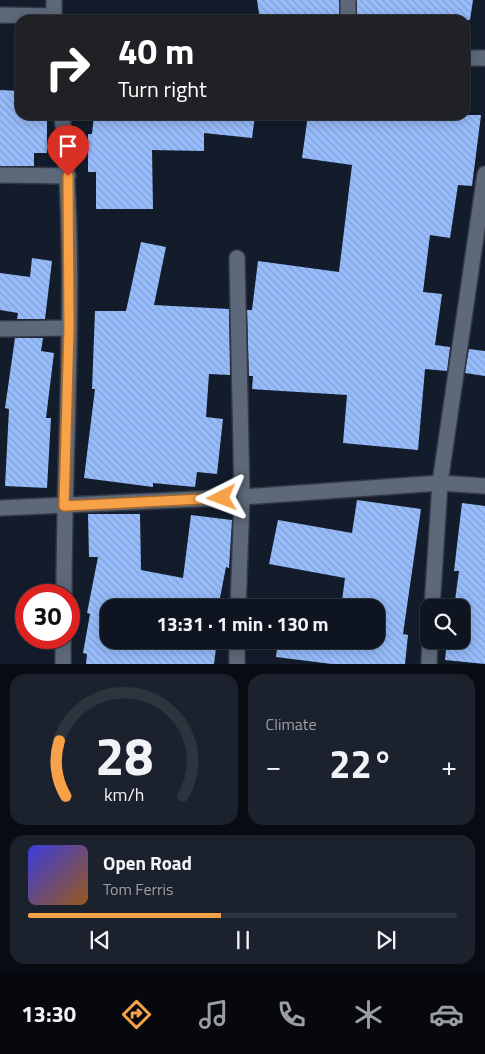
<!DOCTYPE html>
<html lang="en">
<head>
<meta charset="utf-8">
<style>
  :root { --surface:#0e1520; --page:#1c222d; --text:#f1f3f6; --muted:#9b9fa5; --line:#2e343e; --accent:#f7a248 }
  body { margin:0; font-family:"Titillium Web",sans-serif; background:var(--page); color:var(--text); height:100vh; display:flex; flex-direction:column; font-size:19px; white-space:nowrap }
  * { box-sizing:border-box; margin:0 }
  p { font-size:16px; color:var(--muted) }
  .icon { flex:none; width:28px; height:28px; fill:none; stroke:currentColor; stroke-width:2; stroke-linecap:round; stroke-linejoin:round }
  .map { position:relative; height:664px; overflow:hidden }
  .sheet { display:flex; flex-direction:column; gap:10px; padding:10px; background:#080c12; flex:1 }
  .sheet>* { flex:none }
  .guide { position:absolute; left:15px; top:15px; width:455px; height:105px; border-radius:15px; box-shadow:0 2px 12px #0003,0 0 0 1px var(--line); background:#202124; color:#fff; overflow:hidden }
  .tools { position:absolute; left:420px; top:599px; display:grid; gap:10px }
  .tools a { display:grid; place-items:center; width:50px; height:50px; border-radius:10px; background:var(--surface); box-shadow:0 2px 12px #0003,0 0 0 1px var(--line); font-size:25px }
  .speed { position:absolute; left:15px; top:584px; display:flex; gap:10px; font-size:25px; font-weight:700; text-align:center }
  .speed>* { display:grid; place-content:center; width:65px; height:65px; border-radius:50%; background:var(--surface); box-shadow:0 2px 12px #0003,0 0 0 1px var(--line); line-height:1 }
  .speed .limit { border:8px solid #d22; background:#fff; color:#111 }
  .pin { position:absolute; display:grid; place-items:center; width:42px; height:42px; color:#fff; margin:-51px -21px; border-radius:50% 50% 50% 0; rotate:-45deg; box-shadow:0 0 5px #0007 }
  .pin .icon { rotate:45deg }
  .me { position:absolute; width:55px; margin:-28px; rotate:267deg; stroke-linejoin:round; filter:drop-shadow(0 0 4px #0008) }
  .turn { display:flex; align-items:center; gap:18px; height:105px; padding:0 20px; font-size:22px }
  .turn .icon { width:65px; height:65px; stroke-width:2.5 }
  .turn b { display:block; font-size:35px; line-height:42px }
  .big { font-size:38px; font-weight:700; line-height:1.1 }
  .sheet .widget { flex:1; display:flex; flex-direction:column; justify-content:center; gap:8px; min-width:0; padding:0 18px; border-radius:15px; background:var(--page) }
  .sheet .dial { align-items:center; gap:0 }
  .dial svg { height:130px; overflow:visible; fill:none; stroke:var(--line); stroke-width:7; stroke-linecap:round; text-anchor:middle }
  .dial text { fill:var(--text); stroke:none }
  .song { display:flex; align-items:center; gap:15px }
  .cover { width:60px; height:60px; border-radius:8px; background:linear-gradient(135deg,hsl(240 70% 55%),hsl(30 70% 35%)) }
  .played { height:5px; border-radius:2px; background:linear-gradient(90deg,var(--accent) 45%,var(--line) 45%) }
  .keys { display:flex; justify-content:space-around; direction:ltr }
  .heat { display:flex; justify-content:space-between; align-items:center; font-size:28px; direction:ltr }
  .sheet .tiles { flex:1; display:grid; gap:10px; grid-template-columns:1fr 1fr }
  .widget:last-child { grid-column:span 2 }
  .trip { position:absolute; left:100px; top:599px; width:285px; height:50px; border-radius:15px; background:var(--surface); box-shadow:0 2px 12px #0003,0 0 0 1px var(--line); font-weight:700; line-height:50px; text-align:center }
  .menu { display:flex; height:80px; justify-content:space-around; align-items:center; background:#06080d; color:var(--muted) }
  .menu .icon { width:35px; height:35px }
  .menu .on { color:var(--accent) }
  .menu b { font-size:22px; color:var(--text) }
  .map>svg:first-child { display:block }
  .building { fill:url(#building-back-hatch) }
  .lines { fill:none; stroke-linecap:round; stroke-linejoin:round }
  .minor-casing { stroke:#343845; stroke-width:18 }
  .minor { stroke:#5d687a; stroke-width:15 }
  .route-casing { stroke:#a1692f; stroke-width:12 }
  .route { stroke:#f7a248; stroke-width:9 }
</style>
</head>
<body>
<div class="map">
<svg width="485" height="664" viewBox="0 0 485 664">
  <defs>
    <pattern id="building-back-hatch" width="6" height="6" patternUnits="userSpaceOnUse" patternTransform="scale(1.25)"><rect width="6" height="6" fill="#97bcfc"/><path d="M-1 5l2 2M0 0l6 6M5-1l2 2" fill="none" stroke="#829ed0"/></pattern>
  </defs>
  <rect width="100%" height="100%" fill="#131c2b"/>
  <g class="building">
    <polygon points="257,0 339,0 339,20 260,20"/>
    <polygon points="357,0 473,0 470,20 357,20"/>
    <polygon points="0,90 20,91 20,115 47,115 47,153 34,153 34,166 0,166"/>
    <polygon points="94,115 255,115 252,138 204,133 204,151 152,150 153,209 96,209 96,172 88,172 88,134 92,134"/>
    <polygon points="308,115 481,115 472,186 458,185 450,238 430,235 423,292 442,294 435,345 450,347 447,371 425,369 418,450 343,443 347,395 252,389 253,376 249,376 247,310 252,310 258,261 339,272 352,165 302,158"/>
    <polygon points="141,242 166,247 154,305 229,309 230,375 209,374 206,417 223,419 217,474 197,472 195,487 153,483 153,487 84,478 95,389 92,389 95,311 126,311"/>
    <polygon points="32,258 52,261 45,319 17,319 18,313 0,310 0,273 30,277"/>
    <polygon points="15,338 43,338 41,351 54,353 46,418 51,418 47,488 5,486 9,409 5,408"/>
    <polygon points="469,349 485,351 485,376 465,373"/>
    <polygon points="357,500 421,509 403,634 408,635 405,664 332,664 276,657 278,640 376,640 376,608 341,608 345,578 269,564 278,520 352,533"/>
    <polygon points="462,503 485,506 485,664 445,660 447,640 461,640 461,608 454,608 459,571 454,571"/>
    <polygon points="88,514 140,514 141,570 183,578 191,515 232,520 229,568 226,567 218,608 109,608 109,640 217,640 214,664 86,664 87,654 83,653 90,614 87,613 98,557 89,557"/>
  </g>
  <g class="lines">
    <defs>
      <g id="minor">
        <polyline points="54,0 54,20"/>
        <polyline points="0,15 54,16"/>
        <polyline points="348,20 348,0"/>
        <polyline points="465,58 485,58"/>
        <path d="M62,115C78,274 64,435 64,595"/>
        <polyline points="0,175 68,176"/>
        <polyline points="237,258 242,497 238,608"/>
        <polyline points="0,329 69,328"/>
        <polyline points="0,508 242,497 440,483 485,486"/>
        <polyline points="432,608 440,483 485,174"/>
        <polyline points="63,664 63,638"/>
        <polyline points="237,664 237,640"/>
        <polyline points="429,664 430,640"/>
      </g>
    </defs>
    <use href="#minor" class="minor-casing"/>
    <use href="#minor" class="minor"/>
  </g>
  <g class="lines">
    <defs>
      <polyline id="route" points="68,176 69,328 64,506 222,498"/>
    </defs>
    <use href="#route" class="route-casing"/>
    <use href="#route" class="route"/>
  </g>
</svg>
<div class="tools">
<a><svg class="icon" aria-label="search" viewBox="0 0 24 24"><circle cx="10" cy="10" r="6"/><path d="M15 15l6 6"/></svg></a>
</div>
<div class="speed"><div class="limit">30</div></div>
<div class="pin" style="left:68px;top:176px;background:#d93025"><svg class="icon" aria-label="arrive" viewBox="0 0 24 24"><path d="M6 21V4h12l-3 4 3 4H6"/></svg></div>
<svg class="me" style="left:222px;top:498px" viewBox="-20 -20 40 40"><path d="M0-17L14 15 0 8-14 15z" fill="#f7a248" stroke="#fff" stroke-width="4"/></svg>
<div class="trip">13:31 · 1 min · 130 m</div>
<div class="guide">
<div class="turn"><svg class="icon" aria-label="right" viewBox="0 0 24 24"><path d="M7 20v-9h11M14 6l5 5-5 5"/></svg><div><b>40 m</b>Turn right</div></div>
</div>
</div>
<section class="sheet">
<div class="tiles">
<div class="widget dial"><svg viewBox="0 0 100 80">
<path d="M14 69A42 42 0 1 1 86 69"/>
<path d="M14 69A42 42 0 0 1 10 35" stroke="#f7a248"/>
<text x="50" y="56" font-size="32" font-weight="700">28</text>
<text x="50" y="72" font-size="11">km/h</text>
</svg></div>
<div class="widget"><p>Climate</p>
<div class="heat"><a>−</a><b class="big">22°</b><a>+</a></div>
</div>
<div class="widget">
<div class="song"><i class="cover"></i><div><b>Open Road</b><p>Tom Ferris</p></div></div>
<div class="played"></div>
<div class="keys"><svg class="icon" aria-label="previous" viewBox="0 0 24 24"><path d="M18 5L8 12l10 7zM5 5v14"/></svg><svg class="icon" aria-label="pause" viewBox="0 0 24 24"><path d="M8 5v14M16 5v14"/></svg><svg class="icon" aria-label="next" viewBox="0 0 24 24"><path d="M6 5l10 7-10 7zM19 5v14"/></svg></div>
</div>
</div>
</section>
<nav class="menu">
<b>13:30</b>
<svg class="icon on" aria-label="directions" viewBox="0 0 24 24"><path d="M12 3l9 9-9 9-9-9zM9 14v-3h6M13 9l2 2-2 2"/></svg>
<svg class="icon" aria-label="music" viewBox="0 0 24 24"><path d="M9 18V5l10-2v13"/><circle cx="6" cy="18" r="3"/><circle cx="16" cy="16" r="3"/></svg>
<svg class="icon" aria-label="phone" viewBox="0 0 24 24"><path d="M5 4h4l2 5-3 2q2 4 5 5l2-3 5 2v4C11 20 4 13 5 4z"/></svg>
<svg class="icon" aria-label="climate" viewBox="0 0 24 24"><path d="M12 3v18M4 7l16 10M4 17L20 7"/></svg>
<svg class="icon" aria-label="car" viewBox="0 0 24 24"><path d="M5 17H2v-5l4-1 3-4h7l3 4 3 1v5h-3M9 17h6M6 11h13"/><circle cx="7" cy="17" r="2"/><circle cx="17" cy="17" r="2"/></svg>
</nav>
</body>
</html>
